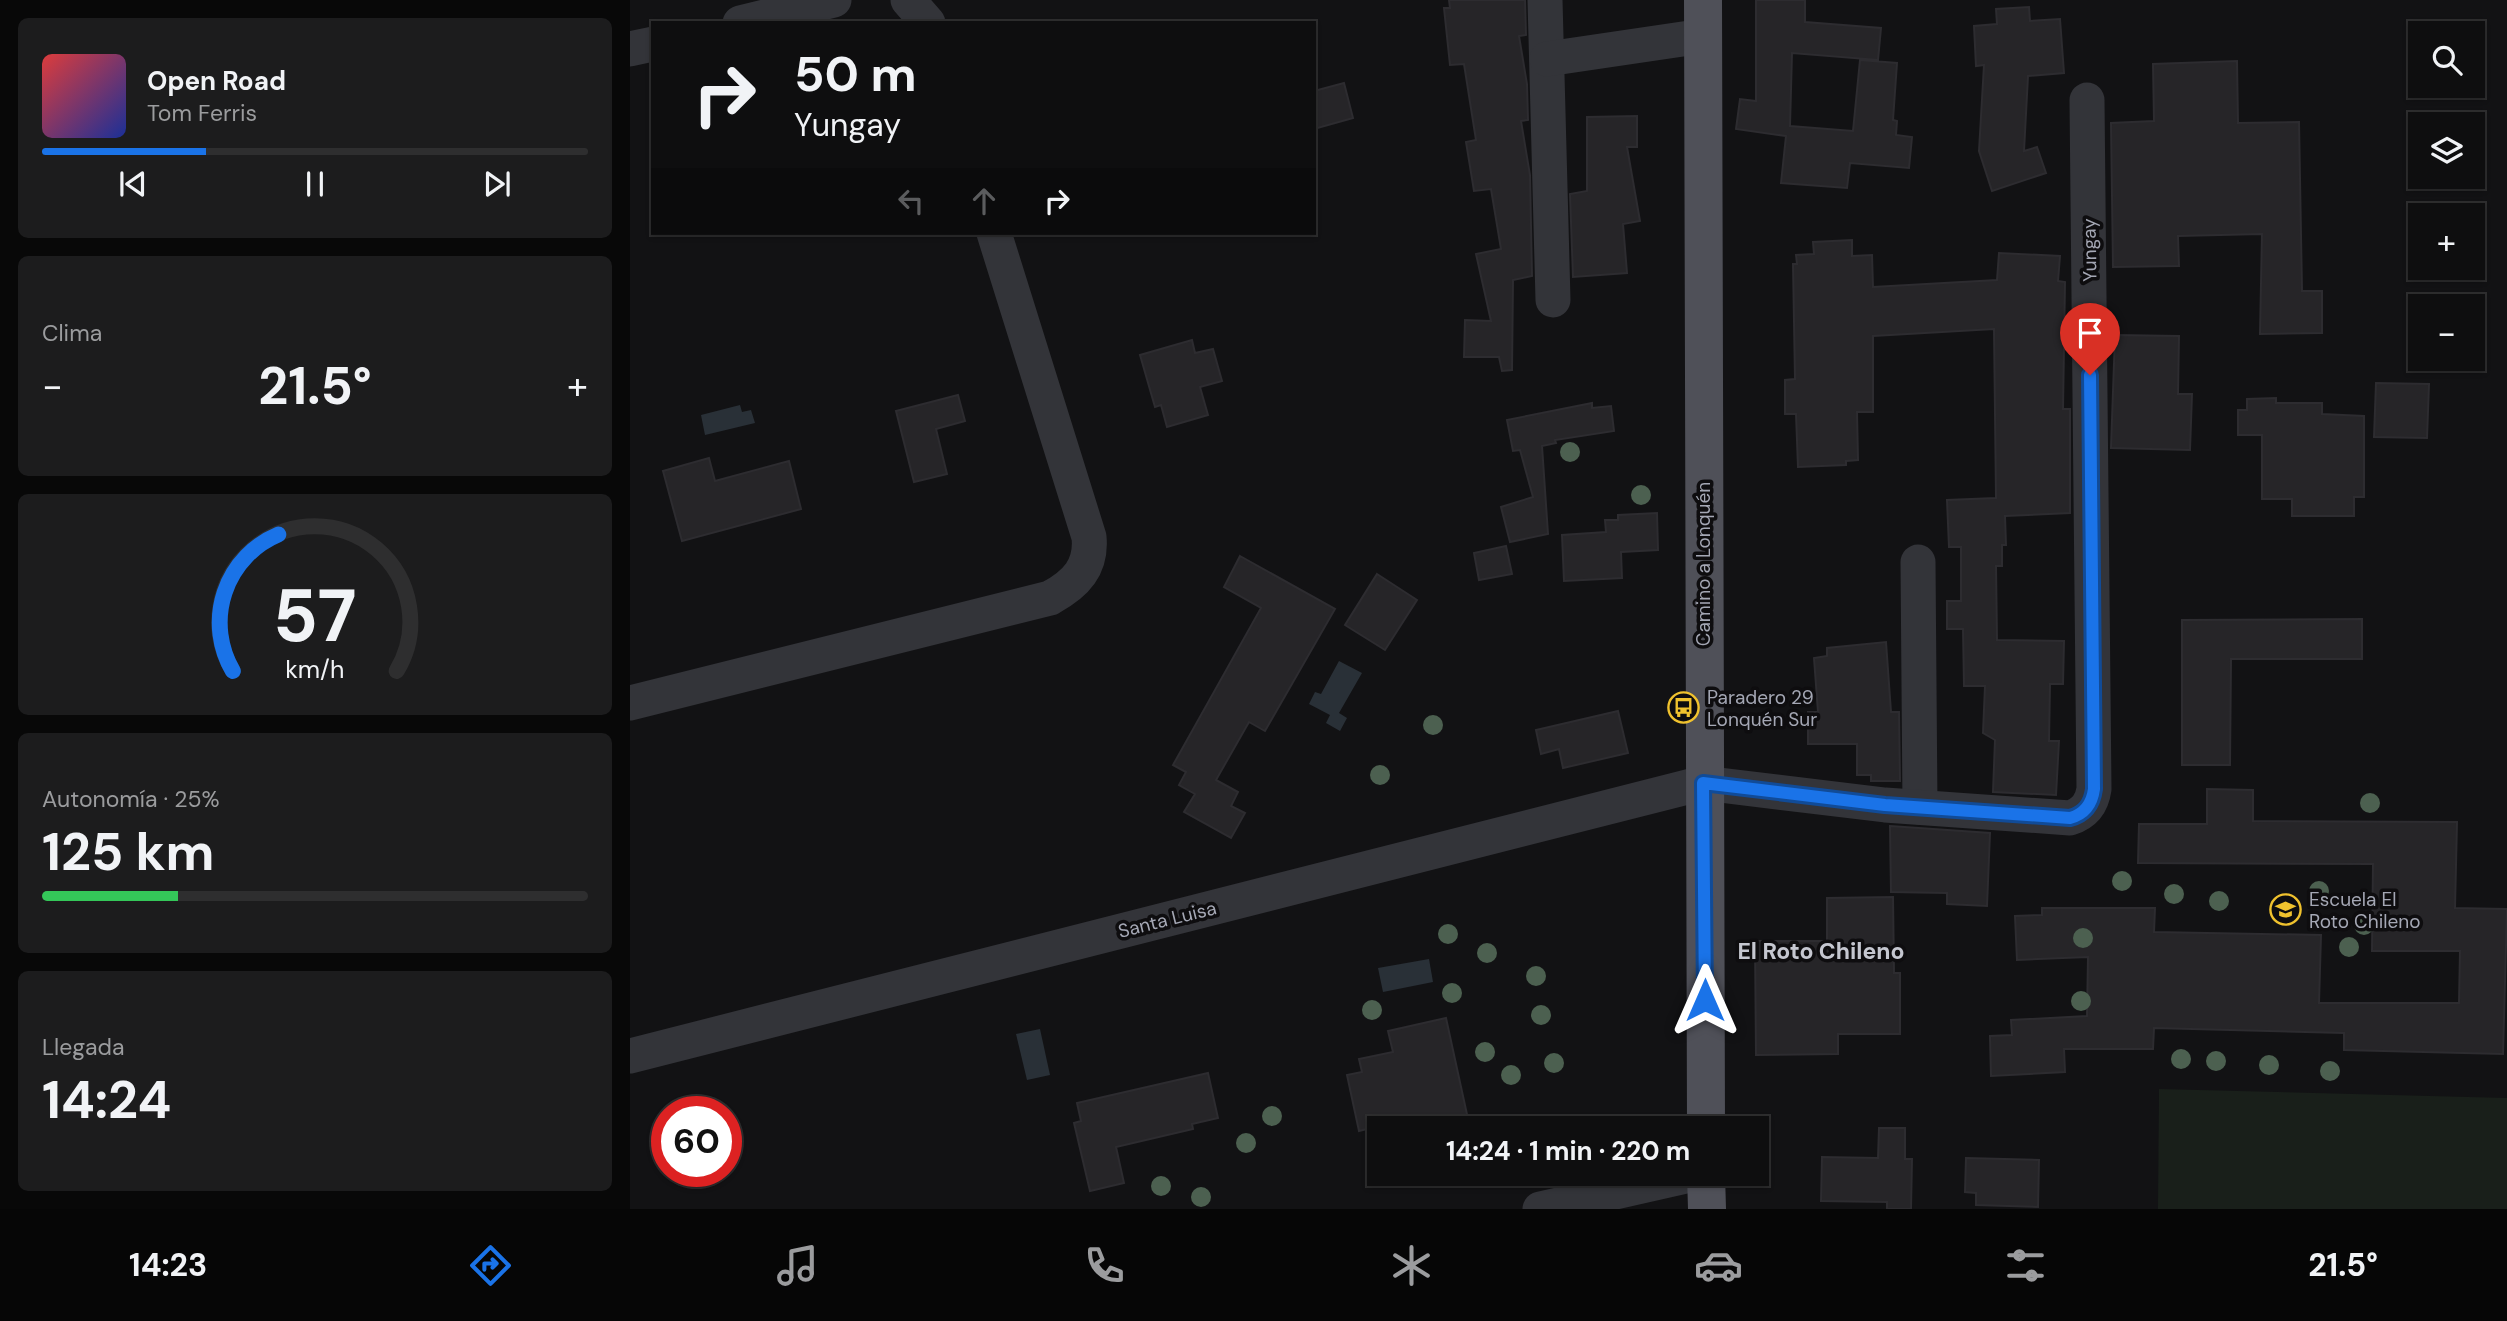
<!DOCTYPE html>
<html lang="es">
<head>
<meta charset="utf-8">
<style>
  :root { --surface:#0e0e0f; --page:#1c1c1d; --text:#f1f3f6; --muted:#9b9c9e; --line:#2e2e2f; --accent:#1a73e8 }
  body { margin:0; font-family:"DM Sans",sans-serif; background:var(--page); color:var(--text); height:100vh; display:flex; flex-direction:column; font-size:26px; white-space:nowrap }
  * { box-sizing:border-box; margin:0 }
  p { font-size:23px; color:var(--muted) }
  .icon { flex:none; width:38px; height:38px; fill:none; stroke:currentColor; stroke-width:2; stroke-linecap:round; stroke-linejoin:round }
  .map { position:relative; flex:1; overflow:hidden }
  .details { display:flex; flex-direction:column; gap:18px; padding:18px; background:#080808; width:630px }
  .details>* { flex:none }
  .top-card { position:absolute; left:21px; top:21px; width:665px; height:214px; border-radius:0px; box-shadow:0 2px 5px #0004,0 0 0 2px var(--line); background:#0e0e0f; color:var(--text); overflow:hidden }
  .controls { position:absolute; left:1778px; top:21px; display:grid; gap:14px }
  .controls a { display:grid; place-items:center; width:77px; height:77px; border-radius:0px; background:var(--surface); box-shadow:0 2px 5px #0004,0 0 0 2px var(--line); font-size:35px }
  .speed { position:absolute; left:21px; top:1096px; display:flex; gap:14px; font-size:35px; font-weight:700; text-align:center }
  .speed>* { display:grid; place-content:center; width:91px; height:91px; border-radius:50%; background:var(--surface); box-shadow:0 2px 5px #0004,0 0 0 2px var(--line); line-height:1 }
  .speed .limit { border:10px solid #d22; background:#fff; color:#111 }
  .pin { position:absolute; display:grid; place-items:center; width:60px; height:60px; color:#fff; margin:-72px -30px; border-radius:50% 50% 50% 0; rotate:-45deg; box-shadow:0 0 7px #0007 }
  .pin .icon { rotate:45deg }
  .me { position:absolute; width:77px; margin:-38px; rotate:0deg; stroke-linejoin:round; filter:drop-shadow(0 0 5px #0008) }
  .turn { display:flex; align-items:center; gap:24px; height:147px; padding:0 28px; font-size:32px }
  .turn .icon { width:91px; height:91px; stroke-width:2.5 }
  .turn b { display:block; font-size:49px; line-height:60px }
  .lanes { display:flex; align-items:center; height:66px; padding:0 28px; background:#0003; justify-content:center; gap:35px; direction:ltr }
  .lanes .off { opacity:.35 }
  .big { font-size:52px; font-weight:700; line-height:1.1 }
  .details .widget { flex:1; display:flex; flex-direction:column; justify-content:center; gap:10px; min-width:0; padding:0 24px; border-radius:10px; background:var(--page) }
  .details .dial { align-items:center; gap:0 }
  .dial svg { height:182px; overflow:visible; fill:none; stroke:var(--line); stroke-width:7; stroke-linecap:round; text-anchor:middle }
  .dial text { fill:var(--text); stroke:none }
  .song { display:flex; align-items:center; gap:21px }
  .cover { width:84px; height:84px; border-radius:10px; background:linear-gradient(135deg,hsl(0 70% 55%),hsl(230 70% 35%)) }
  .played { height:7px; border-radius:4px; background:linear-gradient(90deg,var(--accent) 30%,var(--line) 30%) }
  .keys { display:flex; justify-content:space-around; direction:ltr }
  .heat { display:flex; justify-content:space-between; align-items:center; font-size:38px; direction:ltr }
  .charge { height:10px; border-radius:5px; background:linear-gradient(90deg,#34c759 25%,var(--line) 0) }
  .trip { position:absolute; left:737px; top:1116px; width:402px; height:70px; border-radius:0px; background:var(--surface); box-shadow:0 2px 5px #0004,0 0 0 2px var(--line); font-weight:700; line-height:70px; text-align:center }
  .tabs { display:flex; height:112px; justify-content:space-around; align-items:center; background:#060606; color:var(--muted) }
  .tabs .icon { width:49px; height:49px }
  .tabs .on { color:var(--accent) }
  .tabs b { font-size:32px; color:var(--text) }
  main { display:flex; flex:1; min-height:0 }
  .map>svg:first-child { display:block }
  .green { fill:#191f1a }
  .water { fill:#293037 }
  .building { fill:#262528; stroke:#2d2c30; stroke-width:2 }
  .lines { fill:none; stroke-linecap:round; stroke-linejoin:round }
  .minor { stroke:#333439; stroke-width:35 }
  .major { stroke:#4f5058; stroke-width:38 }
  .tree { fill:#4c6050 }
  .route-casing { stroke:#114b97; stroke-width:18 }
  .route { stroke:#1a73e8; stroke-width:12 }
  .labels { text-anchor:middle; stroke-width:7; stroke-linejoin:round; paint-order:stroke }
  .street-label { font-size:19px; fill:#a4a7b4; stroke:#0e0d0f }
  .poi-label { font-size:19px; fill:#a4a7b4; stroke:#0e0d0f; text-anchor:start }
  .quarter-label { font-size:23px; font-weight:bold; fill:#c5c7d0; stroke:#0e0d0f }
</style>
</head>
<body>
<main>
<section class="details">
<div class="widget">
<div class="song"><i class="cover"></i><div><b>Open Road</b><p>Tom Ferris</p></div></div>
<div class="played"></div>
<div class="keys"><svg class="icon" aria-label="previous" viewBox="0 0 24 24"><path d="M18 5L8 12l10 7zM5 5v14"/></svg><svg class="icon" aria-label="pause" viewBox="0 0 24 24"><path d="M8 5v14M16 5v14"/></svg><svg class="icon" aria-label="next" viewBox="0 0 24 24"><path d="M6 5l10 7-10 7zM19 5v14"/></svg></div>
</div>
<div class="widget"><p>Clima</p>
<div class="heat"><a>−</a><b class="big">21.5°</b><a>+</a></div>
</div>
<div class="widget dial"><svg viewBox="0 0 100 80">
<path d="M14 69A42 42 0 1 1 86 69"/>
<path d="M14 69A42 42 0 0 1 34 9" stroke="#1a73e8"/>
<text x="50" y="56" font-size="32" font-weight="700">57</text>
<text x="50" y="72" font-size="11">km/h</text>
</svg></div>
<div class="widget"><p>Autonomía · 25%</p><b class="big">125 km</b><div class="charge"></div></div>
<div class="widget"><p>Llegada</p><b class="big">14:24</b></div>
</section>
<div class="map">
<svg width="1877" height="1209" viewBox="0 0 1877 1209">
  <rect width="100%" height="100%" fill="#121214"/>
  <polygon class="green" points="1529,1089 1877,1098 1877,1209 1528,1209"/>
  <g class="water">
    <polygon points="110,405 112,412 121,410 125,423 75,435 71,415"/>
    <polygon points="709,661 732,673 709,713 717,718 710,731 696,723 700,715 679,704 685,692 691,694"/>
    <polygon points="799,959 803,982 753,992 748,968"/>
    <polygon points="410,1029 420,1075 397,1080 386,1034"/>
  </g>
  <g class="building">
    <polygon points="819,0 895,0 896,35 889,36 897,84 898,120 891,121 900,175 902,276 883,280 882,370 872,371 869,357 834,357 835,320 861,321 846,254 871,249 861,189 844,191 836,142 846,140 834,64 820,65 814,8 820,8"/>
    <polygon points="1126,0 1175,0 1175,22 1251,28 1248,60 1162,53 1160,126 1223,131 1230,60 1267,63 1263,120 1267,121 1266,135 1282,137 1279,168 1220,163 1217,188 1151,183 1156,136 1106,129 1110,99 1126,101"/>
    <polygon points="1399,7 1400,21 1430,19 1434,73 1398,76 1394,151 1407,147 1416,173 1362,191 1349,151 1354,65 1346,66 1344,26 1367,24 1366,9"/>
    <polygon points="1607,61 1608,123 1669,122 1672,291 1692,291 1692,333 1630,334 1632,234 1548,236 1549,266 1483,267 1481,123 1524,121 1523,64"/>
    <polygon points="714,83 723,118 684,129 684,91"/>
    <polygon points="1007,116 1007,147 997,147 1010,221 993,224 997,273 943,277 940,194 957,191 957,117"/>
    <polygon points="1222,240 1222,256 1242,255 1243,287 1367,280 1369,253 1430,256 1428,281 1435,282 1433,409 1440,409 1440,513 1375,516 1376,545 1372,545 1372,566 1366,566 1367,640 1434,641 1433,684 1420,684 1419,741 1429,741 1426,795 1363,792 1365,740 1353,733 1355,686 1334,686 1333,629 1317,629 1317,601 1331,601 1331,547 1319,547 1317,500 1366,498 1364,329 1243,336 1243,412 1227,412 1228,460 1216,461 1216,465 1168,467 1166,414 1155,414 1155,380 1165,379 1163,264 1167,264 1166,255 1184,254 1183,242"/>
    <polygon points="1485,335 1549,336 1548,394 1562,394 1560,450 1481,448"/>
    <polygon points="562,340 565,353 583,349 592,381 570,387 578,415 537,427 531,405 525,407 510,355"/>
    <polygon points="1746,383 1799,384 1797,438 1744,437"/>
    <polygon points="328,395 335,421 306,429 317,474 284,482 266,411"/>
    <polygon points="1646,398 1646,403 1692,403 1692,414 1734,416 1734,497 1724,497 1724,516 1662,516 1662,499 1632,499 1632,435 1608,435 1608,410 1617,410 1617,399"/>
    <polygon points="962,403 962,408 981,406 984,431 925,440 926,443 912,446 918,534 880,542 871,507 903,497 890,450 883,451 877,420"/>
    <polygon points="79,458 85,481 159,461 171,509 52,541 33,471"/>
    <polygon points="1027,513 1028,550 991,552 992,578 934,581 932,535 976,532 975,520 988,520 988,515"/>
    <polygon points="876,546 882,574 849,580 844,553"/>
    <polygon points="610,556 705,609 635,731 619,722 586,780 608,792 601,806 615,813 601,838 554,812 565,794 549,785 556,772 543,765 631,608 594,587"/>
    <polygon points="747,574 787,600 755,650 715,625"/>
    <polygon points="1732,619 1732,659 1601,659 1600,765 1552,765 1552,620"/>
    <polygon points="1256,642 1261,712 1269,712 1270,781 1241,781 1241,775 1227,775 1227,744 1178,744 1178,712 1188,712 1184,658 1197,656 1197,648"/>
    <polygon points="988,711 998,753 933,768 929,749 911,754 906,730"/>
    <polygon points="1577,789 1623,790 1623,821 1827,822 1825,908 1877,909 1873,1054 1714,1050 1714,1033 1524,1028 1523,1049 1434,1049 1435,1072 1361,1076 1360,1036 1382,1035 1381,1020 1457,1016 1458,957 1387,960 1385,916 1412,915 1412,908 1525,908 1524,932 1691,935 1689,1003 1829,1003 1830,951 1742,951 1743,864 1508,863 1509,824 1577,824"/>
    <polygon points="1260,826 1360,833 1357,906 1317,904 1317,893 1261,892"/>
    <polygon points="1263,897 1264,973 1270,973 1270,1034 1208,1034 1208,1054 1126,1055 1125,941 1197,941 1197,898"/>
    <polygon points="816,1018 838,1119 791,1129 745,1127 729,1131 717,1075 732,1072 729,1059 763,1052 758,1031"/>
    <polygon points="578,1073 588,1118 562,1124 563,1129 486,1147 494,1183 460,1191 444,1123 451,1121 447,1103"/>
    <polygon points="1249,1128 1275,1128 1275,1159 1282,1159 1281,1209 1257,1209 1257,1202 1191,1201 1192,1157 1248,1158"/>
    <polygon points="1336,1158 1409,1160 1408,1207 1346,1205 1346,1193 1335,1192"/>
  </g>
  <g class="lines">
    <g class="minor">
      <polyline points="278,0 298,23"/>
      <polyline points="915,0 923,300"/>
      <polyline points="110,23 204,0"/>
      <polyline points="0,49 23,44"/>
      <polyline points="917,59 1073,36"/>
      <polyline points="1288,562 1290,807"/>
      <path d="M0,703L420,598C446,584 462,567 459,537L364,233"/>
      <path d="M0,1056L1073,783L1255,805L1440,818C1455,813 1462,803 1464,789L1457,100"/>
      <polyline points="910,1209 1065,1174"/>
    </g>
    <g class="major">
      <polyline points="1073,0 1076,1129"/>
      <polyline points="1076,1174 1077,1209"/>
    </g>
  </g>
  <g class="tree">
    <circle cx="940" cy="452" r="10"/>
    <circle cx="1011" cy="495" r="10"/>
    <circle cx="803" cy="725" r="10"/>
    <circle cx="750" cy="775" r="10"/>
    <circle cx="1740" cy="803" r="10"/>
    <circle cx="1492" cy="881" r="10"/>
    <circle cx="1689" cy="891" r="10"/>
    <circle cx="1544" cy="894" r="10"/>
    <circle cx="1589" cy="901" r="10"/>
    <circle cx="1734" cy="925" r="10"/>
    <circle cx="818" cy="934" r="10"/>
    <circle cx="1453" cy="938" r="10"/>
    <circle cx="1719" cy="947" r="10"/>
    <circle cx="857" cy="953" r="10"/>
    <circle cx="906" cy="976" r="10"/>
    <circle cx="822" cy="993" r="10"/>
    <circle cx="1451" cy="1001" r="10"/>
    <circle cx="742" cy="1010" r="10"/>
    <circle cx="911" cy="1015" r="10"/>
    <circle cx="855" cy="1052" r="10"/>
    <circle cx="1551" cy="1059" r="10"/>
    <circle cx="1586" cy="1061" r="10"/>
    <circle cx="924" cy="1063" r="10"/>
    <circle cx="1639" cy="1065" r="10"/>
    <circle cx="1700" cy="1071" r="10"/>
    <circle cx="881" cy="1075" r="10"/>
    <circle cx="642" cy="1116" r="10"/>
    <circle cx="616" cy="1143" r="10"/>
    <circle cx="531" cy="1186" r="10"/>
    <circle cx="571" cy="1197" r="10"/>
  </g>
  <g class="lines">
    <defs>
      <path id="route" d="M1075,1000L1073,783L1255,805L1440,818C1455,814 1462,804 1464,789L1460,375"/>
    </defs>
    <use href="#route" class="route-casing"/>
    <use href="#route" class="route"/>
  </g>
  <defs>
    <symbol id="bus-ring" viewBox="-11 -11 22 22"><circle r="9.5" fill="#0e0d0f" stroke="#f0c22e" stroke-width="1.5"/><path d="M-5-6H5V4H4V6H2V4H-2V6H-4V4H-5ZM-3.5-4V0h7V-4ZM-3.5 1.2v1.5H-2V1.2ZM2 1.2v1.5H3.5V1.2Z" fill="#f0c22e"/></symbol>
    <symbol id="school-ring" viewBox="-11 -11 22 22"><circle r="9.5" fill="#0e0d0f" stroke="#f0c22e" stroke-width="1.5"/><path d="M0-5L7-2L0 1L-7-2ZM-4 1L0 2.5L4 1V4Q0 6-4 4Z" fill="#f0c22e"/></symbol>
  </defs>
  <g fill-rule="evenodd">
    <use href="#bus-ring" x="1036" y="690" width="35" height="35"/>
    <use href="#school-ring" x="1638" y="892" width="35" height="35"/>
  </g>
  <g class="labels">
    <g class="street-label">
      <text transform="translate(1459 250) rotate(-91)" y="7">Yungay</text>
      <text transform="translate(1073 564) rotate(-90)" y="7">Camino a Lonquén</text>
      <text transform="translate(537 919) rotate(-14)" y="7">Santa Luisa</text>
    </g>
    <g class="poi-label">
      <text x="1077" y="704">Paradero 29<tspan x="1077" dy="22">Lonquén Sur</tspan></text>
      <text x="1679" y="906">Escuela El<tspan x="1679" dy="22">Roto Chileno</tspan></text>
    </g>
    <g class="quarter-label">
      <text x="1191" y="959">El Roto Chileno</text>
    </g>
  </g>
</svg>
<div class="controls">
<a><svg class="icon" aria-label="search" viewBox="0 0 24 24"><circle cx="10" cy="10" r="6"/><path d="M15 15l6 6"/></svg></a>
<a><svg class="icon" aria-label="layers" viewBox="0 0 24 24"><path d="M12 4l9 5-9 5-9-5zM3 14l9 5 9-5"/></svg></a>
<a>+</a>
<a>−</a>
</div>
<div class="speed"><div class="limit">60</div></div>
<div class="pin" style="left:1460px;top:375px;background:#d93025"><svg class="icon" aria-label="arrive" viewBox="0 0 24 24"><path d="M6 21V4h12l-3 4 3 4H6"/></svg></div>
<svg class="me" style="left:1075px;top:1000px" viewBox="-20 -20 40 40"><path d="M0-17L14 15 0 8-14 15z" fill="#1a73e8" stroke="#fff" stroke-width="4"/></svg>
<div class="trip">14:24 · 1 min · 220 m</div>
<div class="top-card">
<div class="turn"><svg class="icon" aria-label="right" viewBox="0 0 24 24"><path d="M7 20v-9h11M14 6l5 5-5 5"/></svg><div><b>50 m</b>Yungay</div></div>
<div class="lanes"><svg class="icon off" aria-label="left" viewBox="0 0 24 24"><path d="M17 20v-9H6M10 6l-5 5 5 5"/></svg><svg class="icon off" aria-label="ahead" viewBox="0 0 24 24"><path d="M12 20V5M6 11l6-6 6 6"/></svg><svg class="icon" aria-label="right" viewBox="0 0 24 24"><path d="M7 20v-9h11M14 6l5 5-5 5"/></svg></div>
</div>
</div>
</main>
<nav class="tabs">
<b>14:23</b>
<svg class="icon on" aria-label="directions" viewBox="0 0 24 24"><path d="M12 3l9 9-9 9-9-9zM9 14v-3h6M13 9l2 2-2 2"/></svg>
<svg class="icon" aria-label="music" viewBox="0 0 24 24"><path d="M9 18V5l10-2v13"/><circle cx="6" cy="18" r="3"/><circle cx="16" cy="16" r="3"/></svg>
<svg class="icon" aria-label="phone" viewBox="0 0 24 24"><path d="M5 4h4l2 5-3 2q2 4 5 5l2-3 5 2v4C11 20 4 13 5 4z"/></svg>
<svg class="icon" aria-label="climate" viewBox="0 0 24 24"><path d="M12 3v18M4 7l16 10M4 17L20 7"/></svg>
<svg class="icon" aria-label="car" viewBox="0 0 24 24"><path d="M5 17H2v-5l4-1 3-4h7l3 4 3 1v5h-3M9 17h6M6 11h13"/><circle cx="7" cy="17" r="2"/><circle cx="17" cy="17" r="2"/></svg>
<svg class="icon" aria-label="filters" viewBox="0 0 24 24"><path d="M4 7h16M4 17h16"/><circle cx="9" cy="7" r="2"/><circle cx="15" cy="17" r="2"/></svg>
<b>21.5°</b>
</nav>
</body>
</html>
